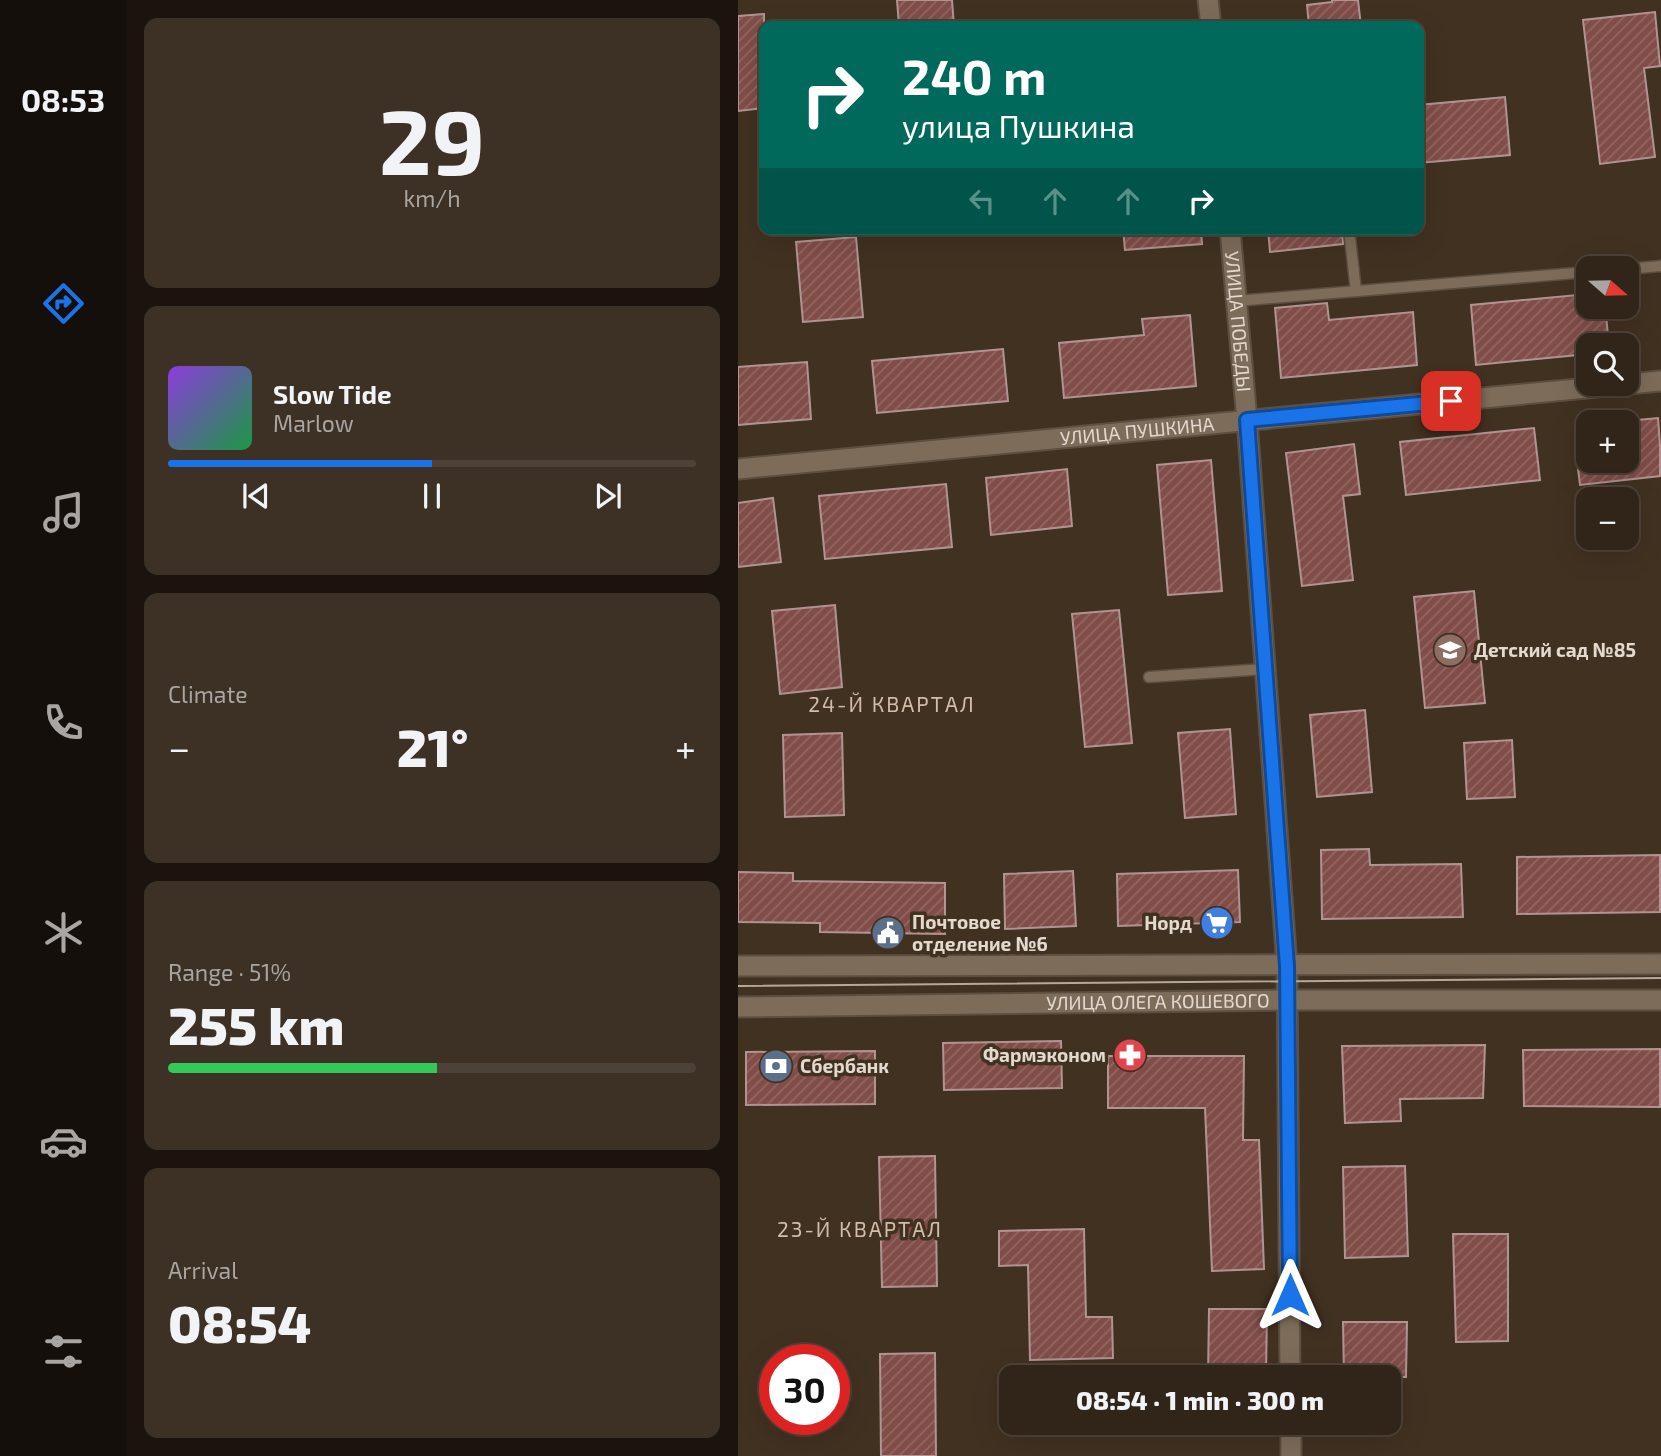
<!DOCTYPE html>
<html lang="en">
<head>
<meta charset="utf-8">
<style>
  :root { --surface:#312519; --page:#3d3126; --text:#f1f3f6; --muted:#a8a5a2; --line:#4c4238; --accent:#1a73e8 }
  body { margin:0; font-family:"Exo 2",sans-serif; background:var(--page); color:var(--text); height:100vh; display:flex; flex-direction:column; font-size:26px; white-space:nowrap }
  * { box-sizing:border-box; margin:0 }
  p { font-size:23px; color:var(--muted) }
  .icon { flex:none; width:38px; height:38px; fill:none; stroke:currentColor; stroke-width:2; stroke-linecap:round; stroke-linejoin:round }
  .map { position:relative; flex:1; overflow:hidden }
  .sheet { display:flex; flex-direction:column; gap:18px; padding:18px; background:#1b140e; width:612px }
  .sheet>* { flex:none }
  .guide { position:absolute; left:21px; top:21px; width:665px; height:214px; border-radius:14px; box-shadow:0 7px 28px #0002,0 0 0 2px var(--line); background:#00695c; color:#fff; overflow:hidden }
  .needle { width:46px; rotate:110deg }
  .buttons { position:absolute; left:838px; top:256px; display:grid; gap:14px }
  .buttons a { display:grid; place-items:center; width:63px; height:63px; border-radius:14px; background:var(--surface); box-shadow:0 7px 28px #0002,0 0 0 2px var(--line); font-size:35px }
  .speed { position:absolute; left:21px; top:1344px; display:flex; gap:14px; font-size:35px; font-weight:700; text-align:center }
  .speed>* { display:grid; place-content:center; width:91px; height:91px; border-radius:50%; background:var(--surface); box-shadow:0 7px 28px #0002,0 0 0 2px var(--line); line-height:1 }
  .speed .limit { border:10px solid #d22; background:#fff; color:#111 }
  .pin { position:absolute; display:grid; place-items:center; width:60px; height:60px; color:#fff; margin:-30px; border-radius:14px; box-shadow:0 4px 10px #0006 }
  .me { position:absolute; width:77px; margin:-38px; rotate:0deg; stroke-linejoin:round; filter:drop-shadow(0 0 5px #0008) }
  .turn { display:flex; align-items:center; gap:24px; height:147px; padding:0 28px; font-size:32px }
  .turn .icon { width:91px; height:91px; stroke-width:2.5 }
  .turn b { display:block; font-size:49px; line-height:60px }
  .lanes { display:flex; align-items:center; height:66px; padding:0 28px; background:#0003; justify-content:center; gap:35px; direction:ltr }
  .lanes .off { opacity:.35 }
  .big { font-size:52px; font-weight:800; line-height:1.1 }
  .sheet .tile { flex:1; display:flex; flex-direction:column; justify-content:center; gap:10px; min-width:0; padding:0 24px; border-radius:14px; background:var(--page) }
  .sheet .dial { align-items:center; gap:0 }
  .dial b { font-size:91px; line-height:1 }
  .song { display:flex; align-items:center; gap:21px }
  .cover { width:84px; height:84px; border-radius:10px; background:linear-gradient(135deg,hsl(270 70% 55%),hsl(140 70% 35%)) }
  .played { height:7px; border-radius:4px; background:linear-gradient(90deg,var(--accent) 50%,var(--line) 50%) }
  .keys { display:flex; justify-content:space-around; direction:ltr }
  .heat { display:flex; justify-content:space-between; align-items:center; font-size:38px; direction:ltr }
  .charge { height:10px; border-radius:5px; background:linear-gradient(90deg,#34c759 51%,var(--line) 0) }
  .trip { position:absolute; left:261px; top:1365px; width:402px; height:70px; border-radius:14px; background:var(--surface); box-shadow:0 7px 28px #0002,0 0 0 2px var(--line); font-weight:800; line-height:70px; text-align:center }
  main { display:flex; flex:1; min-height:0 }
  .menu { display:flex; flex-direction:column; width:126px; justify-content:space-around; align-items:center; background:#140f0a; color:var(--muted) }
  .menu .icon { width:49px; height:49px }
  .menu .on { color:var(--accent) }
  .menu b { font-size:32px; color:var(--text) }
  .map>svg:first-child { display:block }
  .building { fill:url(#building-hatch); stroke:#b19491; stroke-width:2 }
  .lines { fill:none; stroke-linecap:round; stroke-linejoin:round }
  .lane-casing { stroke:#5c4f40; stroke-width:13 }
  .street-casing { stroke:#5c4f40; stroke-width:23 }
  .lane { stroke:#7e6c5a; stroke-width:10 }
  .street { stroke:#7e6c5a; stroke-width:19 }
  .tram { stroke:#b4a89c; stroke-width:2 }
  .route-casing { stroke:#114b97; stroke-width:18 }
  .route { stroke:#1a73e8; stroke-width:12 }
  .labels { text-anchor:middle; stroke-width:7; stroke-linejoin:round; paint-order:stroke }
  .street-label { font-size:19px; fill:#e3d9cf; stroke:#413121 }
  .poi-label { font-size:19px; font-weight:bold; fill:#e3d9cf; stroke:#413121; text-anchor:start }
  .neighbourhood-label { font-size:21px; letter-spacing:2px; fill:#d1bda9; stroke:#413121 }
</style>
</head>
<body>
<main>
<nav class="menu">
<b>08:53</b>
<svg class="icon on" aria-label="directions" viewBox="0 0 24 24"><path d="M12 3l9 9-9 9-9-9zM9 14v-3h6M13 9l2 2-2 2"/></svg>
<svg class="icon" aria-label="music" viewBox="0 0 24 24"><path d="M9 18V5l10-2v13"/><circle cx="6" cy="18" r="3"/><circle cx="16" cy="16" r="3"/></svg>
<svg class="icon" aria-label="phone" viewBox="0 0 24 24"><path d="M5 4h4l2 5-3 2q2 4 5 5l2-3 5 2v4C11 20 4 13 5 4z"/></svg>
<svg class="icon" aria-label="climate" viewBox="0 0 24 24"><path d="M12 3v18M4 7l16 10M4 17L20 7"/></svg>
<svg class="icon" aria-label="car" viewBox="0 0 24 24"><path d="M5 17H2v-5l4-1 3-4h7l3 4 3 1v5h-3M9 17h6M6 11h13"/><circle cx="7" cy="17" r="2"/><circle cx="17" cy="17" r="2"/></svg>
<svg class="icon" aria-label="filters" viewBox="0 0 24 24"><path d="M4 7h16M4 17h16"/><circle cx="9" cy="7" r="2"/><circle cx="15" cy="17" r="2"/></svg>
</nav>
<section class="sheet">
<div class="tile dial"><b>29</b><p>km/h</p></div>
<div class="tile">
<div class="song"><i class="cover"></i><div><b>Slow Tide</b><p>Marlow</p></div></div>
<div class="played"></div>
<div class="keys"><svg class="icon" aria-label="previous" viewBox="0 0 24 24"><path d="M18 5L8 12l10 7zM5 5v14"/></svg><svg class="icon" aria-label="pause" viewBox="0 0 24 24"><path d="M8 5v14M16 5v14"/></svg><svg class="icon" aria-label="next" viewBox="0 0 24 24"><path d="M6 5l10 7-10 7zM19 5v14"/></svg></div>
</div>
<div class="tile"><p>Climate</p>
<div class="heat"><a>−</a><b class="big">21°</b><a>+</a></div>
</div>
<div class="tile"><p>Range · 51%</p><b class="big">255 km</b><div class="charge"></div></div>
<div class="tile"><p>Arrival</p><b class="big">08:54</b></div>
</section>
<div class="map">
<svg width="923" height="1456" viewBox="0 0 923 1456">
  <defs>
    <pattern id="building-hatch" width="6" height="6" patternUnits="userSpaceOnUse" patternTransform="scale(1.75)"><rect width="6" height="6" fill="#814d49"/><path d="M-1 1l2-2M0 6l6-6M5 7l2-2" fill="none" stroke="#936662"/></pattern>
  </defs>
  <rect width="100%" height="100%" fill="#413121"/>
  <g class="building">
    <polygon points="159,0 214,0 216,26 161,26"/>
    <polygon points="594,0 620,0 623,26 571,26 569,5 594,2"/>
    <polygon points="917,12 922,66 906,68 917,157 862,164 845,20"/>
    <polygon points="26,14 26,108 0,111 0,16"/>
    <polygon points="767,97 772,155 681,163 681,105"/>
    <polygon points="385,229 463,229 464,244 387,250"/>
    <polygon points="530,229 604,229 605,244 532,252"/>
    <polygon points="118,237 125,317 65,322 58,242"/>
    <polygon points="850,294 850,306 867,306 871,345 850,345 850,354 738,365 733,305"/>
    <polygon points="589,303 591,320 675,312 679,365 543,378 537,308"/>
    <polygon points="452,315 458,386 326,398 321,343 406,335 404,319"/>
    <polygon points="265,349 270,401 139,413 134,361"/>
    <polygon points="69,362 73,419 0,425 0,367"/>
    <polygon points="920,418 922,445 922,476 842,485 839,460 889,460 889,421"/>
    <polygon points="796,428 802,480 668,495 662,442"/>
    <polygon points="616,444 622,494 605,496 615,580 564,586 548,453"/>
    <polygon points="473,460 484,591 430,595 419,465"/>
    <polygon points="329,469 334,526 253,535 248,478"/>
    <polygon points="208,484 214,547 87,559 81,496"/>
    <polygon points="35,498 43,562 0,567 0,503"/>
    <polygon points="736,591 747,703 687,708 676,597"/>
    <polygon points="97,605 104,687 42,694 34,611"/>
    <polygon points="381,610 394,743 347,747 334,614"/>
    <polygon points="627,710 634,792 579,797 572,715"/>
    <polygon points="492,729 498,814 447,818 440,733"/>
    <polygon points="104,733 106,815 47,817 45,735"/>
    <polygon points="774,740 777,797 729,799 726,743"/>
    <polygon points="631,849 632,865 723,864 725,917 584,919 583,850"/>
    <polygon points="922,855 922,912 779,914 779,857"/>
    <polygon points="500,870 502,922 380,926 379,874"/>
    <polygon points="335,871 338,926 267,929 266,874"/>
    <polygon points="0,872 55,873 55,881 207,883 207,934 82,932 82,923 0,922"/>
    <polygon points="323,1041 324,1088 206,1090 205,1043"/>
    <polygon points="747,1045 745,1098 662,1099 663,1121 607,1123 604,1046"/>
    <polygon points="922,1049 922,1107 786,1106 785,1050"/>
    <polygon points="137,1051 137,1104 8,1105 8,1052"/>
    <polygon points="370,1056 506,1056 505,1140 521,1140 526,1269 474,1271 467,1108 370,1108"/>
    <polygon points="197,1156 199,1286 144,1287 141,1157"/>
    <polygon points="667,1166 670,1256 607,1258 605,1167"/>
    <polygon points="346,1229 348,1317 374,1317 375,1358 292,1360 290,1265 261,1266 261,1231"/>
    <polygon points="715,1234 770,1234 770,1341 718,1342"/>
    <polygon points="471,1309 529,1309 528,1377 470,1377"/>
    <polygon points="605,1322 669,1322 668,1377 606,1377"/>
    <polygon points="197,1353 198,1456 143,1456 142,1354"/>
  </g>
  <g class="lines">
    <defs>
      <g id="lane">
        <polyline points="611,229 618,291"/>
        <polyline points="889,269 923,266"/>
        <polyline points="498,301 850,272"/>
        <polyline points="411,677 527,669"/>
      </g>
      <g id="street">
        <polyline points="470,0 473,26"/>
        <path id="s1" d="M492,229L509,420L549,966L552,1377"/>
        <path id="s2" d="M0,469L923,381"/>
        <polyline points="0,966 923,964"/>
        <path id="s3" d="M0,1007L549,1000H923"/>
        <polyline points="553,1423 553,1456"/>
      </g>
    </defs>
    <use href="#lane" class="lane-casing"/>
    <use href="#street" class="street-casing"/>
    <use href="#lane" class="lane"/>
    <use href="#street" class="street"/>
    <polyline class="tram" points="0,986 923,978"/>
  </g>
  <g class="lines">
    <defs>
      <polyline id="route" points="552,1295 549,966 509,420 713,401"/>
    </defs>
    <use href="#route" class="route-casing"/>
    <use href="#route" class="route"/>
  </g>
  <defs>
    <symbol id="school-disc" viewBox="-11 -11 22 22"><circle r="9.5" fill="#8d6e63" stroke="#413121"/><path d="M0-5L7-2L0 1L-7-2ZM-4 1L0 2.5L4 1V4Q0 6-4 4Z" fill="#fff"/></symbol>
    <symbol id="supermarket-disc" viewBox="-11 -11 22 22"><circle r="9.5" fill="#3f7fe0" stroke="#413121"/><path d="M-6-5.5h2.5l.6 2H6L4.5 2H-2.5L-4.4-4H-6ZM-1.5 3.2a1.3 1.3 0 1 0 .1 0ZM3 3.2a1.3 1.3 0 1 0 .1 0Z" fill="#fff"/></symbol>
    <symbol id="civic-disc" viewBox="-11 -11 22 22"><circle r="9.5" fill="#5c6f8a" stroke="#413121"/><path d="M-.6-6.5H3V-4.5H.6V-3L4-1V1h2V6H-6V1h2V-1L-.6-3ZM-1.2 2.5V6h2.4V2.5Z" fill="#fff"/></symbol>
    <symbol id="pharmacy-disc" viewBox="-11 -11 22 22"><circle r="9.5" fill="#e0444e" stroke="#413121"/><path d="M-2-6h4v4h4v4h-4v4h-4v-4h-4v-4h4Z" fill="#fff"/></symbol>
    <symbol id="bank-disc" viewBox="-11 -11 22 22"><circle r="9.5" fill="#5c6f8a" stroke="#413121"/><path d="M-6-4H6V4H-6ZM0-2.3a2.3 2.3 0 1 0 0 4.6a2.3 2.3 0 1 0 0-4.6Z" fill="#fff"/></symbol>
  </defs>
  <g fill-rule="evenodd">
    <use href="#school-disc" x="693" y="631" width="38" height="38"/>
    <use href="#supermarket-disc" x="460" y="904" width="38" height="38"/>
    <use href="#civic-disc" x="131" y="914" width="38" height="38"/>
    <use href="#pharmacy-disc" x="373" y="1036" width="38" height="38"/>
    <use href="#bank-disc" x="19" y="1047" width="38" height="38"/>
  </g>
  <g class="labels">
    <g class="street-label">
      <text dy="7" stroke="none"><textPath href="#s1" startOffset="93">УЛИЦА ПОБЕДЫ</textPath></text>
      <text dy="7" stroke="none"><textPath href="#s2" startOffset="401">УЛИЦА ПУШКИНА</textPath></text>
      <text dy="7" stroke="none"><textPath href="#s3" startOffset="420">УЛИЦА ОЛЕГА КОШЕВОГО</textPath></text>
    </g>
    <g class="poi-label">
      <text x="736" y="657">Детский сад №85</text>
      <text x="174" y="929">Почтовое<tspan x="174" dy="22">отделение №6</tspan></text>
      <text x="454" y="930" text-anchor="end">Норд</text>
      <text x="368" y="1062" text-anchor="end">Фармэконом</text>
      <text x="62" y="1073">Сбербанк</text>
    </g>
    <g class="neighbourhood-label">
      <text x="154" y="712">24-Й КВАРТАЛ</text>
      <text x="122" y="1237">23-Й КВАРТАЛ</text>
    </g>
  </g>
</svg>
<div class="buttons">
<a><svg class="needle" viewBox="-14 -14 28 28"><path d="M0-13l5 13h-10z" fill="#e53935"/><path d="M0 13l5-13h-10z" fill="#a8a5a2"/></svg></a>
<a><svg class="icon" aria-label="search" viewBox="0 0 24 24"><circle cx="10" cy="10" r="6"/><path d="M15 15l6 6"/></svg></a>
<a>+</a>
<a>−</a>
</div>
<div class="speed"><div class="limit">30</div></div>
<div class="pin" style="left:713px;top:401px;background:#d93025"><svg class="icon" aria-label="arrive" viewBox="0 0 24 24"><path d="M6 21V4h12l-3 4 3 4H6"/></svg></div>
<svg class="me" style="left:552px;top:1295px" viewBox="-20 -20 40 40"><path d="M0-17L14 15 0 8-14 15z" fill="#1a73e8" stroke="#fff" stroke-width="4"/></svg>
<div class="trip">08:54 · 1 min · 300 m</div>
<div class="guide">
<div class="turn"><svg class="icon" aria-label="right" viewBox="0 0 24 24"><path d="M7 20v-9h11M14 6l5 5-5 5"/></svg><div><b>240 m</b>улица Пушкина</div></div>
<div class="lanes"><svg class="icon off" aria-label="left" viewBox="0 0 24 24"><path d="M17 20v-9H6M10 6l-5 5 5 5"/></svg><svg class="icon off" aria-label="ahead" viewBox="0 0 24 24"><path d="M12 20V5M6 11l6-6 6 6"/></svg><svg class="icon off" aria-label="ahead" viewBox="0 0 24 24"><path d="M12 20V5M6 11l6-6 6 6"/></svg><svg class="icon" aria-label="right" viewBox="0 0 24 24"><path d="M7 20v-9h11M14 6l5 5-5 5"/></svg></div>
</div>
</div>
</main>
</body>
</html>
